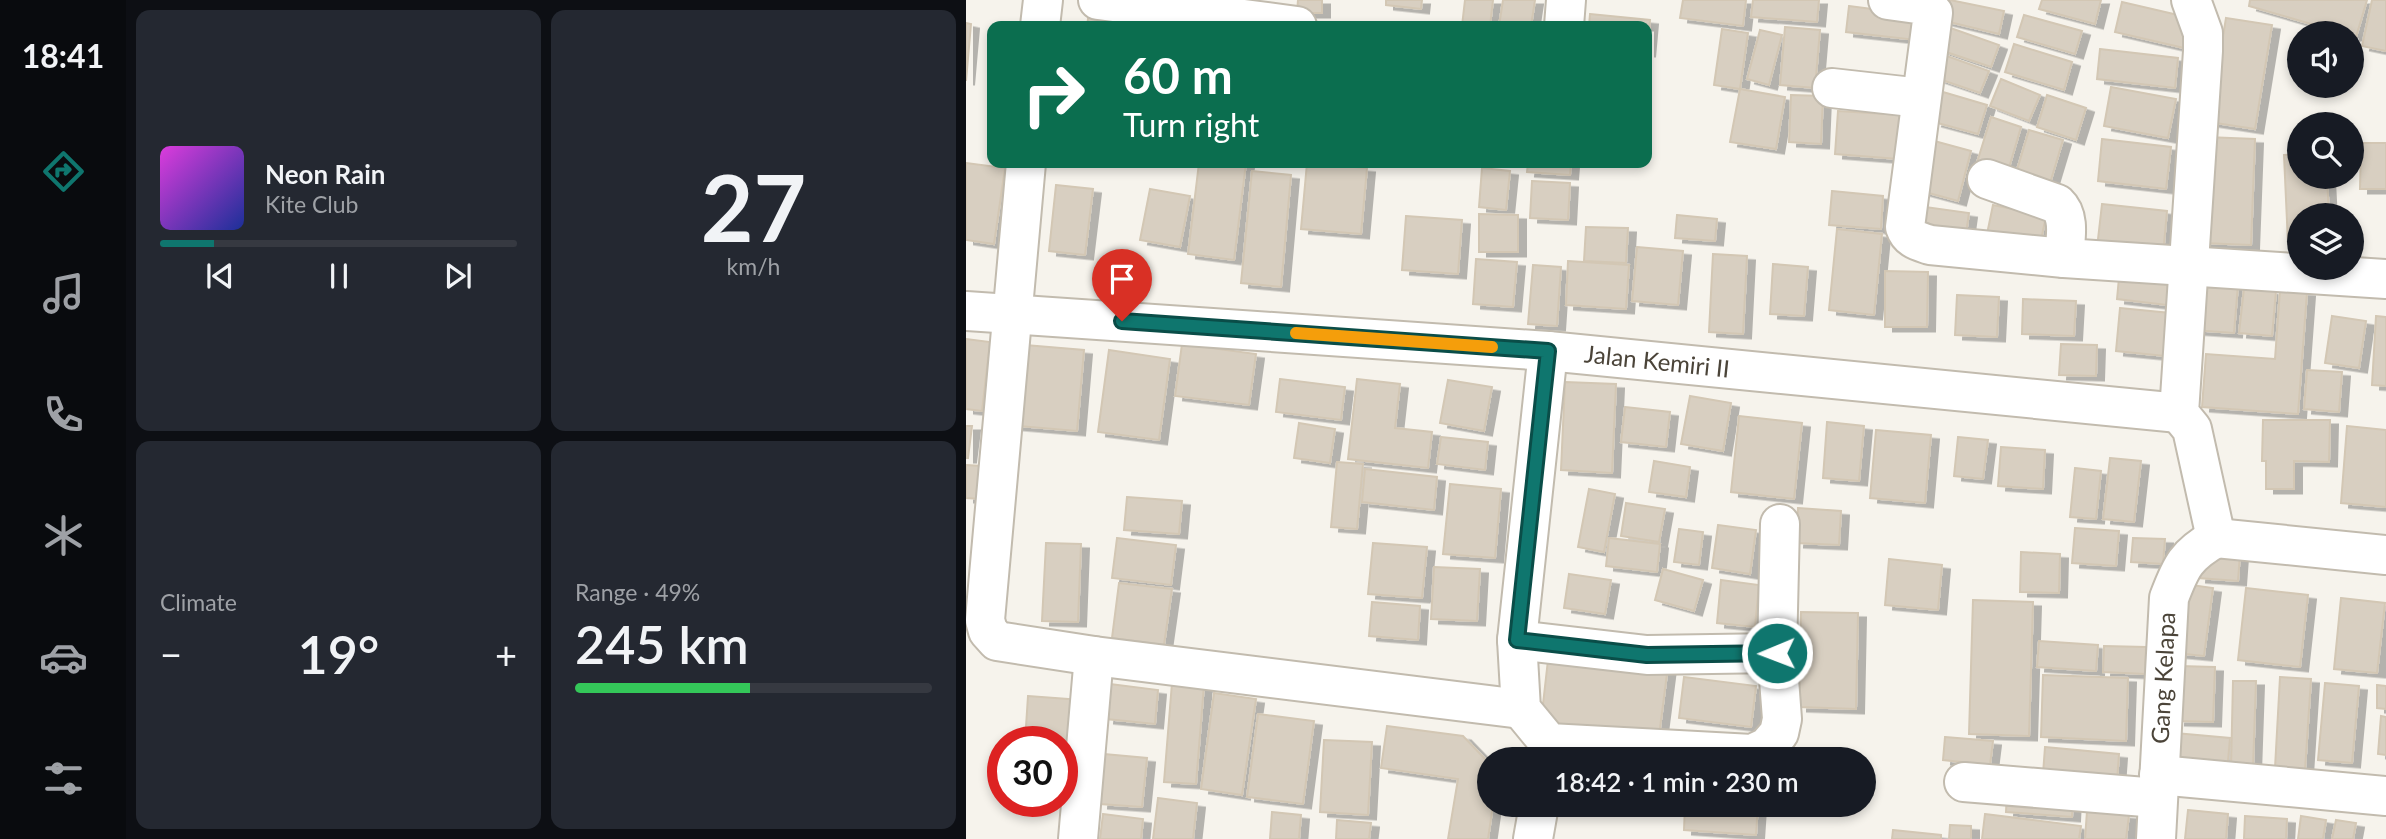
<!DOCTYPE html>
<html lang="en">
<head>
<meta charset="utf-8">
<style>
  :root { --surface:#171b24; --page:#242831; --text:#f1f3f6; --muted:#9ea1a6; --line:#363941; --accent:#0f766e }
  body { margin:0; font-family:Lato,sans-serif; background:var(--page); color:var(--text); height:100vh; display:flex; flex-direction:column; font-size:26px; white-space:nowrap }
  * { box-sizing:border-box; margin:0 }
  p { font-size:23px; color:var(--muted) }
  .icon { flex:none; width:38px; height:38px; fill:none; stroke:currentColor; stroke-width:2; stroke-linecap:round; stroke-linejoin:round }
  .map { position:relative; flex:1; overflow:hidden }
  .details { display:flex; flex-direction:column; gap:10px; padding:10px; background:#0d0f14; width:840px }
  .details>* { flex:none }
  .hud { position:absolute; left:21px; top:21px; width:665px; height:147px; border-radius:14px; box-shadow:0 4px 10px #0003; background:#0b6e4f; color:#fff; overflow:hidden }
  .controls { position:absolute; left:1321px; top:21px; display:grid; gap:14px }
  .controls a { display:grid; place-items:center; width:77px; height:77px; border-radius:50%; background:var(--surface); box-shadow:0 4px 10px #0003; font-size:35px }
  .speed { position:absolute; left:21px; top:726px; display:flex; gap:14px; font-size:35px; font-weight:700; text-align:center }
  .speed>* { display:grid; place-content:center; width:91px; height:91px; border-radius:50%; background:var(--surface); box-shadow:0 4px 10px #0003; line-height:1 }
  .speed .limit { border:10px solid #d22; background:#fff; color:#111 }
  .pin { position:absolute; display:grid; place-items:center; width:60px; height:60px; color:#fff; margin:-72px -30px; border-radius:50% 50% 50% 0; rotate:-45deg; box-shadow:0 0 7px #0007 }
  .pin .icon { rotate:45deg }
  .me { position:absolute; width:77px; margin:-38px; rotate:269deg; stroke-linejoin:round; filter:drop-shadow(0 0 5px #0008) }
  .turn { display:flex; align-items:center; gap:24px; height:147px; padding:0 21px; font-size:32px }
  .turn .icon { width:91px; height:91px; stroke-width:2.5 }
  .turn b { display:block; font-size:49px; line-height:60px }
  .big { font-size:52px; font-weight:600; line-height:1.1 }
  .details .widget { flex:1; display:flex; flex-direction:column; justify-content:center; gap:10px; min-width:0; padding:0 24px; border-radius:14px; background:var(--page) }
  .details .dial { align-items:center; gap:0 }
  .dial b { font-size:91px; line-height:1 }
  .song { display:flex; align-items:center; gap:21px }
  .cover { width:84px; height:84px; border-radius:10px; background:linear-gradient(135deg,hsl(300 70% 55%),hsl(230 70% 35%)) }
  .played { height:7px; border-radius:4px; background:linear-gradient(90deg,var(--accent) 15%,var(--line) 15%) }
  .keys { display:flex; justify-content:space-around; direction:ltr }
  .heat { display:flex; justify-content:space-between; align-items:center; font-size:38px; direction:ltr }
  .charge { height:10px; border-radius:5px; background:linear-gradient(90deg,#34c759 49%,var(--line) 0) }
  .details .tiles { flex:1; display:grid; gap:10px; grid-template-columns:repeat(2,1fr) }
  .trip { position:absolute; left:511px; top:747px; width:399px; height:70px; border-radius:35px; background:var(--surface); box-shadow:0 4px 10px #0003; font-weight:600; line-height:70px; text-align:center }
  main { display:flex; flex:1; min-height:0 }
  .menu { display:flex; flex-direction:column; width:126px; justify-content:space-around; align-items:center; background:#090b0e; color:var(--muted) }
  .menu .icon { width:49px; height:49px }
  .menu .selected { color:var(--accent) }
  .menu b { font-size:32px; color:var(--text) }
  .map>svg:first-child { display:block }
  .building { fill:#d8cfc1; stroke:#d3c7b4; stroke-width:2; filter:url(#shadow) }
  .lines { fill:none; stroke-linecap:round; stroke-linejoin:round }
  .minor-casing { stroke:#c2bbae; stroke-width:42 }
  .minor { stroke:#fff; stroke-width:38 }
  .route-casing { stroke:#0a4d48; stroke-width:18 }
  .route { stroke:#0f766e; stroke-width:12 }
  .slow { stroke:#f59e0b; stroke-width:12 }
  .labels { text-anchor:middle; stroke-width:7; stroke-linejoin:round; paint-order:stroke }
  .street-label { font-size:24px; fill:#4b4439; stroke:#fff }
</style>
</head>
<body>
<main>
<nav class="menu">
<b>18:41</b>
<svg class="icon selected" aria-label="directions" viewBox="0 0 24 24"><path d="M12 3l9 9-9 9-9-9zM9 14v-3h6M13 9l2 2-2 2"/></svg>
<svg class="icon" aria-label="music" viewBox="0 0 24 24"><path d="M9 18V5l10-2v13"/><circle cx="6" cy="18" r="3"/><circle cx="16" cy="16" r="3"/></svg>
<svg class="icon" aria-label="phone" viewBox="0 0 24 24"><path d="M5 4h4l2 5-3 2q2 4 5 5l2-3 5 2v4C11 20 4 13 5 4z"/></svg>
<svg class="icon" aria-label="climate" viewBox="0 0 24 24"><path d="M12 3v18M4 7l16 10M4 17L20 7"/></svg>
<svg class="icon" aria-label="car" viewBox="0 0 24 24"><path d="M5 17H2v-5l4-1 3-4h7l3 4 3 1v5h-3M9 17h6M6 11h13"/><circle cx="7" cy="17" r="2"/><circle cx="17" cy="17" r="2"/></svg>
<svg class="icon" aria-label="filters" viewBox="0 0 24 24"><path d="M4 7h16M4 17h16"/><circle cx="9" cy="7" r="2"/><circle cx="15" cy="17" r="2"/></svg>
</nav>
<section class="details">
<div class="tiles">
<div class="widget">
<div class="song"><i class="cover"></i><div><b>Neon Rain</b><p>Kite Club</p></div></div>
<div class="played"></div>
<div class="keys"><svg class="icon" aria-label="previous" viewBox="0 0 24 24"><path d="M18 5L8 12l10 7zM5 5v14"/></svg><svg class="icon" aria-label="pause" viewBox="0 0 24 24"><path d="M8 5v14M16 5v14"/></svg><svg class="icon" aria-label="next" viewBox="0 0 24 24"><path d="M6 5l10 7-10 7zM19 5v14"/></svg></div>
</div>
<div class="widget dial"><b>27</b><p>km/h</p></div>
<div class="widget"><p>Climate</p>
<div class="heat"><a>−</a><b class="big">19°</b><a>+</a></div>
</div>
<div class="widget"><p>Range · 49%</p><b class="big">245 km</b><div class="charge"></div></div>
</div>
</section>
<div class="map">
<svg width="1420" height="839" viewBox="0 0 1420 839">
  <defs>
    <filter id="shadow"><feDropShadow dx="8" dy="4.5" stdDeviation="0" flood-color="#0004"/></filter>
  </defs>
  <rect width="100%" height="100%" fill="#f6f3ec"/>
  <g class="building">
    <polygon points="332,0 356,0 356,13 331,13"/>
    <polygon points="420,0 456,0 455,9 420,5"/>
    <polygon points="499,0 527,0 524,26 496,26"/>
    <polygon points="537,0 569,0 565,26 533,26"/>
    <polygon points="717,0 780,0 777,26 714,18"/>
    <polygon points="787,0 853,0 851,22 785,17"/>
    <polygon points="984,0 1038,11 1033,34 979,21"/>
    <polygon points="1076,0 1135,0 1129,24 1073,9"/>
    <polygon points="1284,0 1401,0 1390,37 1386,36 1386,33 1376,33 1283,6"/>
    <polygon points="1406,0 1420,0 1420,51 1396,46"/>
    <polygon points="1156,2 1225,18 1218,48 1149,32"/>
    <polygon points="124,5 168,11 166,26 121,26"/>
    <polygon points="883,6 953,15 950,40 880,32"/>
    <polygon points="624,14 684,20 681,53 681,26 623,26"/>
    <polygon points="1058,15 1116,31 1109,54 1051,37"/>
    <polygon points="1260,18 1306,25 1289,129 1243,122"/>
    <polygon points="0,23 5,24 0,81"/>
    <polygon points="976,25 1033,45 1025,67 968,48"/>
    <polygon points="819,27 854,30 849,88 814,85"/>
    <polygon points="756,29 782,33 774,89 748,85"/>
    <polygon points="794,30 816,35 803,85 781,79"/>
    <polygon points="1048,44 1106,62 1098,90 1039,72"/>
    <polygon points="1134,49 1212,58 1209,88 1131,79"/>
    <polygon points="978,55 1023,71 1014,93 970,78"/>
    <polygon points="1035,79 1074,95 1063,121 1024,106"/>
    <polygon points="1145,87 1210,99 1202,138 1138,126"/>
    <polygon points="774,89 819,97 810,149 764,142"/>
    <polygon points="977,92 1021,105 1012,134 968,122"/>
    <polygon points="825,95 857,96 855,144 823,142"/>
    <polygon points="1081,95 1120,108 1110,140 1071,127"/>
    <polygon points="872,111 935,115 932,159 869,154"/>
    <polygon points="1025,117 1055,127 1040,178 1009,169"/>
    <polygon points="1063,130 1097,140 1081,193 1047,183"/>
    <polygon points="1240,137 1289,139 1285,245 1236,243"/>
    <polygon points="961,139 1005,151 992,201 948,189"/>
    <polygon points="1136,139 1205,147 1200,189 1132,181"/>
    <polygon points="1395,143 1420,143 1420,189 1394,189"/>
    <polygon points="1334,154 1334,177 1361,177 1363,215 1334,215 1334,243 1322,244 1318,155"/>
    <polygon points="0,163 39,168 28,244 0,240"/>
    <polygon points="233,163 280,163 268,260 222,254"/>
    <polygon points="341,163 401,168 395,234 335,229"/>
    <polygon points="562,163 605,163 604,175 561,172"/>
    <polygon points="516,168 544,171 540,210 513,207"/>
    <polygon points="286,171 325,175 315,287 275,283"/>
    <polygon points="566,181 604,183 602,220 564,218"/>
    <polygon points="90,185 127,189 119,255 83,251"/>
    <polygon points="184,189 224,196 214,247 174,240"/>
    <polygon points="866,191 917,196 915,229 863,225"/>
    <polygon points="1136,204 1201,211 1197,255 1131,248"/>
    <polygon points="1027,205 1080,216 1074,245 1021,234"/>
    <polygon points="952,206 1003,213 1000,234 949,227"/>
    <polygon points="513,214 552,215 552,252 513,252"/>
    <polygon points="711,215 751,219 749,241 709,238"/>
    <polygon points="440,216 496,220 492,274 436,270"/>
    <polygon points="620,227 662,228 660,263 618,261"/>
    <polygon points="871,229 916,234 908,315 863,310"/>
    <polygon points="671,247 717,251 712,305 666,301"/>
    <polygon points="747,254 781,256 777,334 743,332"/>
    <polygon points="510,259 551,262 547,307 507,304"/>
    <polygon points="602,261 663,265 660,309 600,305"/>
    <polygon points="807,264 842,267 838,316 804,314"/>
    <polygon points="567,265 595,267 591,326 562,324"/>
    <polygon points="1154,267 1213,274 1209,306 1151,299"/>
    <polygon points="919,271 962,272 961,327 919,327"/>
    <polygon points="1231,281 1272,285 1268,333 1227,330"/>
    <polygon points="1278,288 1310,291 1306,336 1273,333"/>
    <polygon points="1314,290 1341,292 1332,414 1236,407 1240,354 1309,359"/>
    <polygon points="991,295 1033,297 1031,337 989,335"/>
    <polygon points="1057,299 1110,301 1108,336 1056,334"/>
    <polygon points="1154,308 1204,313 1199,356 1150,351"/>
    <polygon points="1366,316 1400,321 1393,368 1359,363"/>
    <polygon points="1410,316 1420,317 1420,386 1406,385"/>
    <polygon points="0,339 24,342 16,411 0,409"/>
    <polygon points="47,344 118,350 111,431 41,425"/>
    <polygon points="216,344 290,354 283,405 209,396"/>
    <polygon points="1095,344 1131,345 1130,376 1093,375"/>
    <polygon points="143,350 204,359 193,440 132,432"/>
    <polygon points="1341,370 1376,372 1373,412 1338,409"/>
    <polygon points="314,379 379,387 375,420 310,412"/>
    <polygon points="391,379 434,384 429,428 466,432 462,468 382,459"/>
    <polygon points="482,380 526,387 518,431 474,423"/>
    <polygon points="599,382 650,384 646,473 595,470"/>
    <polygon points="724,396 765,403 757,451 715,444"/>
    <polygon points="659,407 704,412 700,447 655,442"/>
    <polygon points="773,416 836,423 828,499 765,492"/>
    <polygon points="1297,420 1364,420 1363,462 1328,461 1328,489 1300,489 1300,461 1296,461"/>
    <polygon points="861,422 898,426 893,481 857,478"/>
    <polygon points="333,423 369,429 364,463 328,458"/>
    <polygon points="0,426 6,426 2,458 0,458"/>
    <polygon points="1381,426 1420,430 1420,507 1375,503"/>
    <polygon points="910,430 965,435 959,503 904,498"/>
    <polygon points="475,437 522,442 519,470 471,464"/>
    <polygon points="992,437 1022,440 1017,479 988,476"/>
    <polygon points="1035,447 1079,450 1077,489 1032,486"/>
    <polygon points="1144,458 1175,461 1168,522 1137,519"/>
    <polygon points="688,461 724,467 720,497 683,492"/>
    <polygon points="371,462 397,464 391,529 365,527"/>
    <polygon points="0,465 16,466 14,499 0,498"/>
    <polygon points="1109,468 1135,471 1130,519 1104,517"/>
    <polygon points="399,469 471,477 468,510 396,502"/>
    <polygon points="484,484 535,489 529,558 477,554"/>
    <polygon points="623,489 649,494 638,552 612,547"/>
    <polygon points="161,497 216,501 213,534 158,530"/>
    <polygon points="660,503 699,509 693,542 655,536"/>
    <polygon points="832,508 875,511 873,545 830,543"/>
    <polygon points="752,525 790,530 784,574 746,568"/>
    <polygon points="1109,528 1153,531 1150,566 1106,563"/>
    <polygon points="713,529 737,532 733,565 708,562"/>
    <polygon points="151,538 210,545 205,585 146,578"/>
    <polygon points="643,538 694,544 691,572 640,566"/>
    <polygon points="1167,538 1199,539 1197,564 1165,562"/>
    <polygon points="80,543 115,544 112,622 76,621"/>
    <polygon points="407,543 461,547 456,598 402,594"/>
    <polygon points="1055,552 1094,554 1093,593 1054,592"/>
    <polygon points="1234,552 1274,554 1272,581 1232,578"/>
    <polygon points="923,559 976,565 972,610 919,605"/>
    <polygon points="468,567 514,569 511,621 465,619"/>
    <polygon points="697,569 737,580 728,611 689,600"/>
    <polygon points="603,574 645,580 639,614 598,608"/>
    <polygon points="755,580 793,585 789,627 751,623"/>
    <polygon points="153,583 206,589 198,645 146,638"/>
    <polygon points="1218,584 1247,588 1238,656 1209,653"/>
    <polygon points="1280,588 1342,595 1334,667 1272,660"/>
    <polygon points="1375,598 1419,603 1411,673 1368,669"/>
    <polygon points="1007,600 1067,602 1063,736 1003,734"/>
    <polygon points="406,602 454,606 452,640 403,636"/>
    <polygon points="835,612 892,613 890,709 833,707"/>
    <polygon points="1073,641 1132,645 1130,671 1071,667"/>
    <polygon points="1138,646 1180,647 1179,674 1137,672"/>
    <polygon points="583,651 702,666 693,736 575,722"/>
    <polygon points="1213,666 1249,667 1247,722 1211,721"/>
    <polygon points="1077,675 1162,678 1160,741 1075,737"/>
    <polygon points="718,677 790,686 785,727 713,718"/>
    <polygon points="1314,677 1345,679 1339,770 1309,768"/>
    <polygon points="1267,681 1290,681 1287,768 1265,768"/>
    <polygon points="206,683 238,685 230,784 198,782"/>
    <polygon points="1359,683 1393,686 1386,763 1352,760"/>
    <polygon points="144,684 192,690 189,724 140,719"/>
    <polygon points="1411,685 1420,686 1420,709 1411,708"/>
    <polygon points="248,693 290,699 276,795 235,789"/>
    <polygon points="62,696 115,700 110,776 96,775 96,742 59,742"/>
    <polygon points="292,714 348,721 337,804 281,797"/>
    <polygon points="1415,716 1420,717 1420,755 1412,754"/>
    <polygon points="421,726 497,736 523,763 523,805 527,805 522,839 482,839 492,779 415,768"/>
    <polygon points="1209,733 1264,738 1261,773 1206,768"/>
    <polygon points="979,737 1027,741 1024,765 977,760"/>
    <polygon points="358,740 406,742 402,815 354,812"/>
    <polygon points="1079,747 1153,754 1151,781 1077,774"/>
    <polygon points="138,754 181,758 176,807 134,804"/>
    <polygon points="1041,792 1107,797 1106,817 1040,812"/>
    <polygon points="192,798 231,803 227,839 187,839"/>
    <polygon points="719,805 792,805 790,835 718,830"/>
    <polygon points="1222,810 1262,814 1260,839 1219,839"/>
    <polygon points="1121,811 1163,815 1160,839 1119,839"/>
    <polygon points="306,812 335,815 333,839 304,839"/>
    <polygon points="137,814 177,819 175,839 134,839"/>
    <polygon points="1019,814 1115,826 1113,839 1016,839"/>
    <polygon points="1279,816 1321,819 1320,839 1278,839"/>
    <polygon points="1335,816 1360,820 1357,839 1332,839"/>
    <polygon points="371,820 405,823 403,839 370,839"/>
    <polygon points="1370,820 1390,823 1387,839 1366,839"/>
    <polygon points="984,825 1005,826 1005,839 983,839"/>
    <polygon points="927,830 975,835 975,839 926,839"/>
  </g>
  <g class="lines">
    <defs>
      <g id="minor">
        <polyline points="132,0 331,26"/>
        <path d="M922,0L958,5L967,13L939,227C943,239 952,241 964,245L1098,258L1420,279"/>
        <polyline points="1225,0 1237,33 1237,51 1213,413 1226,429 1250,538"/>
        <polyline points="74,26 77,0"/>
        <polyline points="598,26 600,0"/>
        <polyline points="866,88 955,98"/>
        <polyline points="60,163 19,620 22,631 31,641 128,656 555,709"/>
        <path d="M1021,179L1091,204C1105,217 1099,240 1098,258"/>
        <polyline points="0,311 582,351 1213,413"/>
        <polyline points="582,351 551,640 555,709 583,743 786,754 801,747 813,733 816,719 811,653 814,524"/>
        <polyline points="1250,538 1420,555"/>
        <polyline points="551,640 681,655 811,653"/>
        <polyline points="1193,775 1420,796"/>
        <polyline points="998,782 1191,798"/>
        <polyline points="112,839 128,656"/>
        <polyline points="567,839 573,805"/>
        <path d="M1190,839L1203,598C1215,566 1220,555 1250,538"/>
      </g>
    </defs>
    <use href="#minor" class="minor-casing"/>
    <use href="#minor" class="minor"/>
  </g>
  <g class="lines">
    <defs>
      <polyline id="route" points="156,321 582,351 551,640 681,655 811,653"/>
    </defs>
    <use href="#route" class="route-casing"/>
    <use href="#route" class="route"/>
    <polyline class="slow" points="330,333 526,347"/>
  </g>
  <g class="labels">
    <g class="street-label">
      <text transform="translate(691 362) rotate(6)" y="8">Jalan Kemiri II</text>
      <text transform="translate(1198 678) rotate(-87)" y="8">Gang Kelapa</text>
    </g>
  </g>
</svg>
<div class="controls">
<a><svg class="icon" aria-label="sound" viewBox="0 0 24 24"><path d="M4 9h4l5-4v14l-5-4H4zM17 9q2 3 0 6"/></svg></a>
<a><svg class="icon" aria-label="search" viewBox="0 0 24 24"><circle cx="10" cy="10" r="6"/><path d="M15 15l6 6"/></svg></a>
<a><svg class="icon" aria-label="layers" viewBox="0 0 24 24"><path d="M12 4l9 5-9 5-9-5zM3 14l9 5 9-5"/></svg></a>
</div>
<div class="speed"><div class="limit">30</div></div>
<div class="pin" style="left:156px;top:321px;background:#d93025"><svg class="icon" aria-label="arrive" viewBox="0 0 24 24"><path d="M6 21V4h12l-3 4 3 4H6"/></svg></div>
<svg class="me" style="left:811px;top:653px" viewBox="-20 -20 40 40"><circle r="17" fill="#0f766e" stroke="#fff" stroke-width="3"/><path d="M0-11L8 9 0 5-8 9z" fill="#fff"/></svg>
<div class="trip">18:42 · 1 min · 230 m</div>
<div class="hud">
<div class="turn"><svg class="icon" aria-label="right" viewBox="0 0 24 24"><path d="M7 20v-9h11M14 6l5 5-5 5"/></svg><div><b>60 m</b>Turn right</div></div>
</div>
</div>
</main>
</body>
</html>
